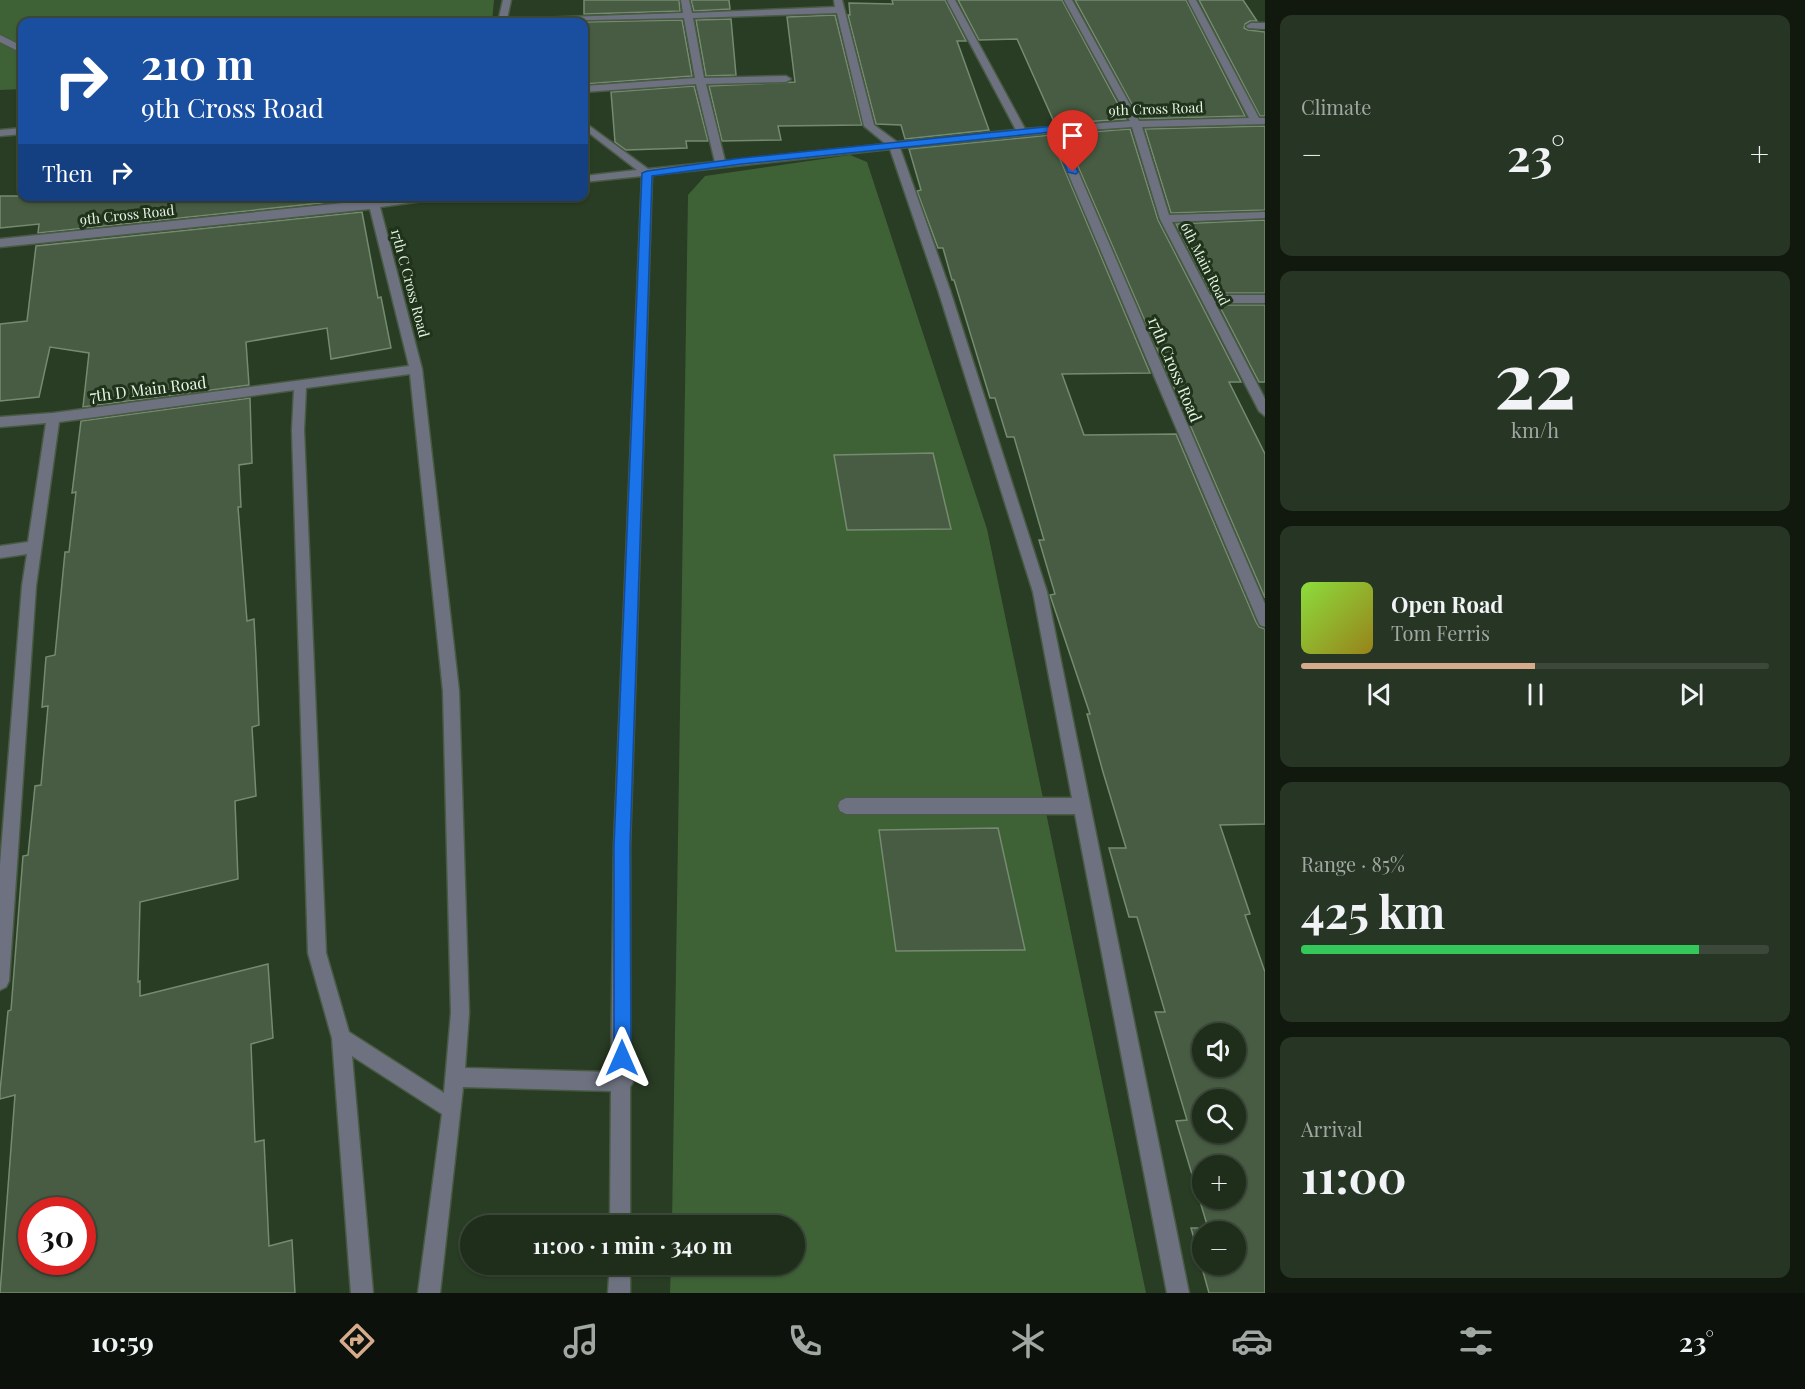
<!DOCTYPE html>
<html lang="en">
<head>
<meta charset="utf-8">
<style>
  :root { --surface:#1f2d1b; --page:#273524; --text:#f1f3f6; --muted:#a1a8a3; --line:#3c493a; --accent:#d6ab8b }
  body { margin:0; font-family:"Playfair Display",serif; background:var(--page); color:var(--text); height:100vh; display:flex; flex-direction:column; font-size:22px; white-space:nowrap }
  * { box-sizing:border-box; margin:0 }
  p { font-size:20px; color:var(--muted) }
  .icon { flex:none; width:33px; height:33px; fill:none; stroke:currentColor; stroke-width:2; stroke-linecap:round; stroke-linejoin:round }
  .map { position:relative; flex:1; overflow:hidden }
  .sheet { display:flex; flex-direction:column; gap:15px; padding:15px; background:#11190f; width:540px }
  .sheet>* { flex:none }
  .guide { position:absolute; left:18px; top:18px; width:570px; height:183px; border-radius:12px; box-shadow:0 2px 4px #0004,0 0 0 2px var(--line); background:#1a4fa0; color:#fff; overflow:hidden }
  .tools { position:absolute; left:1192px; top:1023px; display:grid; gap:12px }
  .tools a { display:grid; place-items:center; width:54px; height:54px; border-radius:50%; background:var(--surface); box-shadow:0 2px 4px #0004,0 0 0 2px var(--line); font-size:30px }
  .speed { position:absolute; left:18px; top:1197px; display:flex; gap:12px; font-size:30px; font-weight:700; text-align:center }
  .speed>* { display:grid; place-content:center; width:78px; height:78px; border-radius:50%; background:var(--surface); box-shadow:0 2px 4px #0004,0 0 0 2px var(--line); line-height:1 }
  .speed .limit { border:9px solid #d22; background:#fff; color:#111 }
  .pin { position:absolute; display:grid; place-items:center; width:51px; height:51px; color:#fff; margin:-62px -26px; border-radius:50% 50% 50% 0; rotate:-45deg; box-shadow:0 0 6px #0007 }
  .pin .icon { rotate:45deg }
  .me { position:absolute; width:66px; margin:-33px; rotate:0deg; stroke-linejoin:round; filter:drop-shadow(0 0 4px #0008) }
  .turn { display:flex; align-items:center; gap:21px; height:126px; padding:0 24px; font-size:27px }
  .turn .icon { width:78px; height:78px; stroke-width:2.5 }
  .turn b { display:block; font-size:42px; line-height:51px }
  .then { display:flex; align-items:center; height:57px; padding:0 24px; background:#0003; gap:12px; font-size:22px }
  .big { font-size:45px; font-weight:700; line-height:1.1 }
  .sheet .card { flex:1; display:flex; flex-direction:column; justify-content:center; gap:9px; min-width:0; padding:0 21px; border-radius:12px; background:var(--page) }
  .sheet .dial { align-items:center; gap:0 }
  .dial b { font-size:78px; line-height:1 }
  .song { display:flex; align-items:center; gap:18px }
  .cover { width:72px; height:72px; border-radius:9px; background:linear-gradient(135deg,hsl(90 70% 55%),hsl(50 70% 35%)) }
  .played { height:6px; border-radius:3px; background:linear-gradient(90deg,var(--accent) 50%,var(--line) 50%) }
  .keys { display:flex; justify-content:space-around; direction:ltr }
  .heat { display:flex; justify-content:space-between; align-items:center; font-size:33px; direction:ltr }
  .charge { height:9px; border-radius:4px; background:linear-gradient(90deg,#34c759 85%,var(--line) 0) }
  .trip { position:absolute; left:460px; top:1215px; width:345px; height:60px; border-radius:30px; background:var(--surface); box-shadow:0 2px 4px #0004,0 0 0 2px var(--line); font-weight:700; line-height:60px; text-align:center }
  .dock { display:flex; height:96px; justify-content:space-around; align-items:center; background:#0c120b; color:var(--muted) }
  .dock .icon { width:42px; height:42px }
  .dock .active { color:var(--accent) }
  .dock b { font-size:27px; color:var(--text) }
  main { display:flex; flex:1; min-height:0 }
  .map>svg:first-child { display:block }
  .green { fill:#3e6236 }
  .building { fill:#475c43; stroke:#758b70; stroke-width:1.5; fill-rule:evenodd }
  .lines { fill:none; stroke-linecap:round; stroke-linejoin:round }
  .minor-casing { stroke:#485a43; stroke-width:3 }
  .minor { fill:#6e7280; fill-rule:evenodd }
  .route { fill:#1a73e8; stroke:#114b97; stroke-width:1.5 }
  .labels { text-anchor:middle; stroke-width:6; stroke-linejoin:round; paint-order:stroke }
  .far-street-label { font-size:14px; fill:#e8f5e6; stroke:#1f321a }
  .street-label { font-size:16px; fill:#e8f5e6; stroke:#1f321a }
</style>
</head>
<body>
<main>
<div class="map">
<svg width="1265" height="1293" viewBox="0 0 1265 1293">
  <rect width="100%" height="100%" fill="#293c24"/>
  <g class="green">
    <polygon points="0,0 494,0 492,22 22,22 22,89 0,90"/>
    <polygon points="850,155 867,162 987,529 1146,1293 670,1293 671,1265 795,1264 795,1226 672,1225 688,195 705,176"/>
  </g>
  <g class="building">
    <polygon points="584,0 679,0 680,11 584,14"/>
    <polygon points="691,0 729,0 730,9 694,11"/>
    <polygon points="892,0 945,0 966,41 957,41 989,130 905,139 901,125 876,124 848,15 850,15 849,3 893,4"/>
    <polygon points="958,0 1062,0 1126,119 1055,124 1017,39 979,40"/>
    <polygon points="1075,0 1186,0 1245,116 1140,119"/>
    <polygon points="1199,0 1243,0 1257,21 1250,21 1245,24 1244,28 1248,30 1265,32 1265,116 1260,116"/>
    <polygon points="835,15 862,125 778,126 781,140 722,141 709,86 795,82 787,17"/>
    <polygon points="731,19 736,75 706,76 696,20"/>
    <polygon points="682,20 692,76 584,84 584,22"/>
    <polygon points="694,86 708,141 686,141 687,148 626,150 615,142 611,92"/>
    <polygon points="1265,126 1265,210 1171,213 1145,129"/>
    <polygon points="1130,129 1158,220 1241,382 1229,382 1265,454 1265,598 1064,134"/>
    <path d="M1050,135L1150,373L1062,374L1084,435L1176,434L1256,622L1259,627L1265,629V824L1220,825L1250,914L1245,915L1265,972V1293H1209L1191,1228H1208L1176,1121L1187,1120L1155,1012H1165L1137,917H1129L1109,848H1126L1103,772L1087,714H1090L1050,595L1055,594L1039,540H1044L1014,437H1007L995,398H990L954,280H952L943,248H938L917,191L921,190L909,149ZM1203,1034H1236V1066H1203ZM1203,1100H1236V1132H1203ZM1203,1166H1236V1198H1203ZM1203,1232H1236V1264H1203Z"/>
    <polygon points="0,196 359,196 359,199 38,233 39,224 0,228"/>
    <polygon points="362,212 378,298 381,297 391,348 331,359 327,328 246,342 249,385 83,407 89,353 50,347 39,397 0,401 0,324 27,321 36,246"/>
    <polygon points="1265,220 1265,293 1211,293 1176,224"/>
    <polygon points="1219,305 1265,305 1265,382 1259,382"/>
    <path d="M250,398L252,463L239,465L241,507H238L247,621L254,619L256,657L259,725L252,727L256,796L235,801L238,879L140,902L138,982L140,981V996L268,964L273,1038L251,1044L255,1142L264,1140L269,1246L292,1240L295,1293H0L15,1095L0,1099V1091L8,1011L11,1010L23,856L28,855L35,786L41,785L48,706L42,707L46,657L55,655L65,552H69L76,492L72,493L81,421ZM32,1210H82V1262H32Z"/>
    <polygon points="933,453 951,529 847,530 834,455"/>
    <polygon points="998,828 1025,950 896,951 879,830"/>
  </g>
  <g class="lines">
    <defs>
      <g id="minor">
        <path d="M503,0H511L507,19L683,13L681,0H689L692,13L835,7L834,0H842L874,125L897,142L1016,130L947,0H955L1025,129L1130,121L1064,0H1072L1139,121L1249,118L1188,0H1196L1259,118H1265V124L1142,127L1169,215L1265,212V218L1172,222L1210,295H1265V303H1215L1265,399V416L1259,411L1160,219L1132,127L1061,132L1265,604V627L1260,625L1258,621L1051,133L900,148L950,290L1047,592L1189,1293H1167L1075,814H846L840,811L838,806L840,801L846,798H1072L1033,592L938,290L890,149L652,175L630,846V1077L633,1082L630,1087V1226H610L611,1091L463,1087L440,1293H418L442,1114L352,1056L373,1293H351L332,1038L308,953L292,430L294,390L59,422L36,586L9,981L6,987L0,990V865L22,586L27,554L0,558V546L28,542L46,423L0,427V417L53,413L409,366L370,209L0,247V239L410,196H442L437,199L380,207L422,369L459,691L469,1013L465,1068L611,1072L614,846L642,176L584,182V176L637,170L584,129V122L648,169L715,162L696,84L584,92V86L695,78L684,18L498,22ZM837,13L864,126L886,144L725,161L706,84L786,82L791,79L786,76L704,78L693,18ZM410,374L443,691L451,1013L444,1093L349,1032L326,953L304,430L306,388Z"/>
        <polygon points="1251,23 1265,23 1265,29 1248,28 1246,26"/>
        <polygon points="0,35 22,46 22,53 0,42"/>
        <polygon points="22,128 22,134 0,136 0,130"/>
        <polygon points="610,1264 630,1264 630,1293 608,1293"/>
      </g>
    </defs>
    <use href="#minor" class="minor-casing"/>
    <use href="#minor" class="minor"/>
  </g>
  <polygon class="route" points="1054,126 1059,129 1078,172 1076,174 1068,172 1051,132 742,164 652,176 630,846 631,1058 629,1064 622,1067 616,1064 614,1058 614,846 642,173 647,171 742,158"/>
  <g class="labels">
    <g class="far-street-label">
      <text transform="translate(1156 109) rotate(-2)" y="5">9th Cross Road</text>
      <text transform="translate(127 215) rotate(-6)" y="5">9th Cross Road</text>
      <text transform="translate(1205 264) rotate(63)" y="5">6th Main Road</text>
      <text transform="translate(410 283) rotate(75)" y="5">17th C Cross Road</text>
    </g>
    <g class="street-label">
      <text transform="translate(1175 369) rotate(67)" y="6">17th Cross Road</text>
      <text transform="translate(148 389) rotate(-7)" y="6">7th D Main Road</text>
    </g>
  </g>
</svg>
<div class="tools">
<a><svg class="icon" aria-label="sound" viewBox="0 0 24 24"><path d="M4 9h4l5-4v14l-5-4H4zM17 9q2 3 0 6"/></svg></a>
<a><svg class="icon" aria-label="search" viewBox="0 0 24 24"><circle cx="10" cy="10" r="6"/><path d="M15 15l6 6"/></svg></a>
<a>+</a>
<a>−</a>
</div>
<div class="speed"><div class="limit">30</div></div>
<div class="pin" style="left:1073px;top:172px;background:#d93025"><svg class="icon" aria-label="arrive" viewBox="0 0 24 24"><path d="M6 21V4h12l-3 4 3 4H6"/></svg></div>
<svg class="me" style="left:622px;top:1058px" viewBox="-20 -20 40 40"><path d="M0-17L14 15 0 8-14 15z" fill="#1a73e8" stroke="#fff" stroke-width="4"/></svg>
<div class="trip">11:00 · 1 min · 340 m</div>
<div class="guide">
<div class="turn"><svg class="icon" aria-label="right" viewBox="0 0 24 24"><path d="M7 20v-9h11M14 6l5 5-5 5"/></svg><div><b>210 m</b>9th Cross Road</div></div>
<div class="then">Then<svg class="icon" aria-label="right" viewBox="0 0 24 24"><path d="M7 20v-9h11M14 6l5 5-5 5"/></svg></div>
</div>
</div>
<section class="sheet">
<div class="card"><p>Climate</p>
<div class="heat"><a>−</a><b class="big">23°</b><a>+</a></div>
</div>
<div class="card dial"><b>22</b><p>km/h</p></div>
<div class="card">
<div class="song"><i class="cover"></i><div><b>Open Road</b><p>Tom Ferris</p></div></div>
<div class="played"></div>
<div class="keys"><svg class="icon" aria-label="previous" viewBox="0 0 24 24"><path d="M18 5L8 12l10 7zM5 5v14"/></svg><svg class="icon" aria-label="pause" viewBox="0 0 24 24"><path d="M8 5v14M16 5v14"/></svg><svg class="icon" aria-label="next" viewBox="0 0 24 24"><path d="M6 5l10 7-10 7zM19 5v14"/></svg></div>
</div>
<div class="card"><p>Range · 85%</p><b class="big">425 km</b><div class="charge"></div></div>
<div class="card"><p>Arrival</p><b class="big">11:00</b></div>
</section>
</main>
<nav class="dock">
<b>10:59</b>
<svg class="icon active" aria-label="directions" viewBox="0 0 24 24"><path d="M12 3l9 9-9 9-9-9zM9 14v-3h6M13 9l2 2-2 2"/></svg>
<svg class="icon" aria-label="music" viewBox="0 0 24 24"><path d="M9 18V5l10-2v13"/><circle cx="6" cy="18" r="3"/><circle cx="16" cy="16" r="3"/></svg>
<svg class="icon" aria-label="phone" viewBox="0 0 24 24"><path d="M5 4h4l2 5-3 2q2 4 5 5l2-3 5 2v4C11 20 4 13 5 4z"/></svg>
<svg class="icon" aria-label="climate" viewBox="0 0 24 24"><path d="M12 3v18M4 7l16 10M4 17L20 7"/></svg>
<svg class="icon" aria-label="car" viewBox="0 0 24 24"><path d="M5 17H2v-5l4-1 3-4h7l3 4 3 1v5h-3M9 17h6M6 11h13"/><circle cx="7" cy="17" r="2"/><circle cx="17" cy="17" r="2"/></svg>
<svg class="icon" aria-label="filters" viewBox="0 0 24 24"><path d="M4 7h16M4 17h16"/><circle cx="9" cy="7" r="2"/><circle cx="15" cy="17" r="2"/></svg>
<b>23°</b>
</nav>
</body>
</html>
